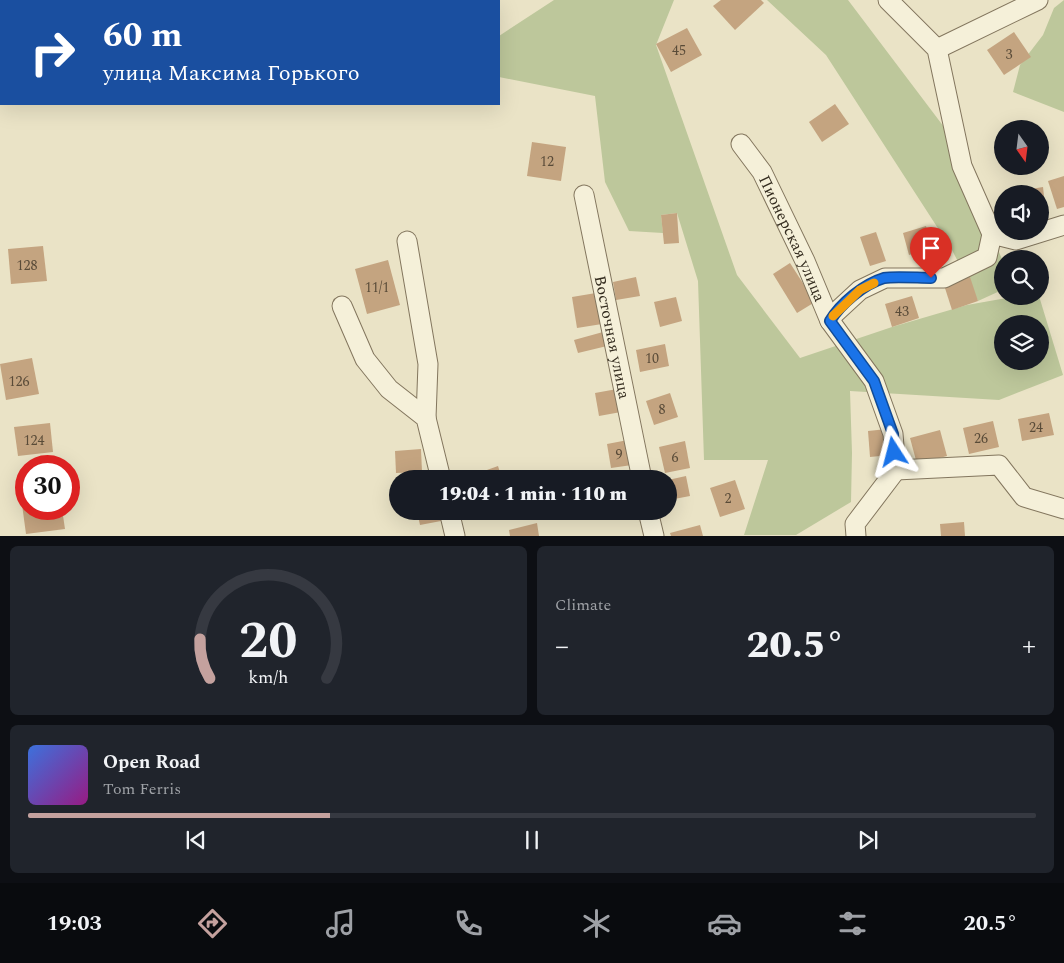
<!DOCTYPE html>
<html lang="en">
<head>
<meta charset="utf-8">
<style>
  :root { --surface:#171b24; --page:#20242c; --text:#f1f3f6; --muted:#9ea1a6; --line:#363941; --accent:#c4a19e }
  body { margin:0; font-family:Spectral,serif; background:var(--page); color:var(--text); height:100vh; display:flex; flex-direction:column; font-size:19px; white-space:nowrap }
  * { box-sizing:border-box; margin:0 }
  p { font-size:16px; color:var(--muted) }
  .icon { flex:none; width:28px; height:28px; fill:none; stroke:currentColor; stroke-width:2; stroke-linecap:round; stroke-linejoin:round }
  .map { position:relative; height:536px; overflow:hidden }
  .details { display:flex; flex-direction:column; gap:10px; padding:10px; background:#0d0f14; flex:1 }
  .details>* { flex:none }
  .guide { position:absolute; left:0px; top:0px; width:500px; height:105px; box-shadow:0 5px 20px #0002; background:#1a4fa0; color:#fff; overflow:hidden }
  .needle { width:32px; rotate:166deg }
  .buttons { position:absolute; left:994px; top:120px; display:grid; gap:10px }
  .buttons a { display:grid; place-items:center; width:55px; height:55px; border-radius:50%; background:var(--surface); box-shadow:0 5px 20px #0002; font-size:25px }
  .speed { position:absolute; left:15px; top:455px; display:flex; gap:10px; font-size:25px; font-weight:700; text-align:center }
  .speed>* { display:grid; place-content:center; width:65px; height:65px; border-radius:50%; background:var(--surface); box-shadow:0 5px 20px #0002; line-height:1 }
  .speed .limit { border:8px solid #d22; background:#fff; color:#111 }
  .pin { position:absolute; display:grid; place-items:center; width:42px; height:42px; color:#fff; margin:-51px -21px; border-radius:50% 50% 50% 0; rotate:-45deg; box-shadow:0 0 5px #0007 }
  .pin .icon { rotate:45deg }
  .me { position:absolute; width:55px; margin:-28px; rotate:351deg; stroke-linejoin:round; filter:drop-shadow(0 0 4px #0008) }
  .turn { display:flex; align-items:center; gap:18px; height:105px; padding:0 20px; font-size:22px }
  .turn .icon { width:65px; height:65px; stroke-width:2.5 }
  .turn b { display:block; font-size:35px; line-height:42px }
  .big { font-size:38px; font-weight:800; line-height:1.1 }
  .details .widget { flex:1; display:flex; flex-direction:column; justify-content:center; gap:8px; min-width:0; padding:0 18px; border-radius:8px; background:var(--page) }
  .details .dial { align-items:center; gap:0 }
  .dial svg { height:130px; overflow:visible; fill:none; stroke:var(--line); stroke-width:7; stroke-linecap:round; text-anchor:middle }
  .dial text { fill:var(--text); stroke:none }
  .song { display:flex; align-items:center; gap:15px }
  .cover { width:60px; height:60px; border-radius:8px; background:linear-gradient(135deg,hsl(220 70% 55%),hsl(310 70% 35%)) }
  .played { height:5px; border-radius:2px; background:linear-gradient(90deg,var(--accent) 30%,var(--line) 30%) }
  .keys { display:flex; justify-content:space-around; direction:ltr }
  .heat { display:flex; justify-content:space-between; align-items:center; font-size:28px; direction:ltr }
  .details .tiles { flex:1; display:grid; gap:10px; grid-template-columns:1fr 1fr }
  .widget:last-child { grid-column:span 2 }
  .trip { position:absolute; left:389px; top:470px; width:288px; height:50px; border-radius:25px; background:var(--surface); box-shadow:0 5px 20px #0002; font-weight:800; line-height:50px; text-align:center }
  .tabs { display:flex; height:80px; justify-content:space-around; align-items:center; background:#090b0e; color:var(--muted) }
  .tabs .icon { width:35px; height:35px }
  .tabs .current { color:var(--accent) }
  .tabs b { font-size:22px; color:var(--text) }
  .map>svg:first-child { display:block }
  .green { fill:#bdc79b; fill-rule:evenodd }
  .building { fill:#c4a480 }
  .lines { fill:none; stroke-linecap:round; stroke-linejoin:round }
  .street-casing { stroke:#83765e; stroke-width:21 }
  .street { stroke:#f5f0d9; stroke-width:19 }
  .route-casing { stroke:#114b97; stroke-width:12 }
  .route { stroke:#1a73e8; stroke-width:9 }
  .slow { stroke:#f59e0b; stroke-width:9 }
  .labels { text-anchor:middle; stroke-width:5; stroke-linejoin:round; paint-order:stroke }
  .number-label { font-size:14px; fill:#594b38 }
  .street-label { font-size:16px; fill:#352d20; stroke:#f2edd5 }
</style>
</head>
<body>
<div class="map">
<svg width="1064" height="536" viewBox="0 0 1064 536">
  <rect width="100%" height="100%" fill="#eae3c6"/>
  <g class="green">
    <path d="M554,0H674L656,45L737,275L800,358L892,327L967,305L1018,296H1039L1063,375L999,400L850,391L852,453L851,502L796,535H744L768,460H704L698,281L677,213L661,215L663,233L629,231L605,182L595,96L499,77V36ZM1002,324H1040V361H1002Z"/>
    <polygon points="767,0 848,0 944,127 1002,259 1002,290 978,301 952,250 826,55"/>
    <polygon points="1064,0 1064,112 1013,92 1020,65 1043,35 1054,8"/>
  </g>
  <g class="building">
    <polygon points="721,0 761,0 764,3 735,30 713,6"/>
    <polygon points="687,28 702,55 671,72 656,44"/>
    <polygon points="1014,32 1031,57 1004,75 987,50"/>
    <polygon points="835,104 849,124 822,142 809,122"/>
    <polygon points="532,142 566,147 561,181 527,176"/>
    <polygon points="1064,176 1064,207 1057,209 1048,181"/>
    <polygon points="1043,187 1046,214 1040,215 1040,194 1020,194 1019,191"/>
    <polygon points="677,213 679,243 664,244 661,215"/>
    <polygon points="926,226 933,248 909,255 903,233"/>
    <polygon points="876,232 886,261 870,266 860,237"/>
    <polygon points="43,246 47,281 11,284 8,249"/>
    <polygon points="388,260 400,305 367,314 355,269"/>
    <polygon points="790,263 815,302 797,313 773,274"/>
    <polygon points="636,277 640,296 616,300 613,282"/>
    <polygon points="970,277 978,301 952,310 944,285"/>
    <polygon points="596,293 602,324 577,328 572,297"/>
    <polygon points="912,296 919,318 892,327 885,304"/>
    <polygon points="676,297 682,321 660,327 654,302"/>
    <polygon points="603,332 607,346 578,353 574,340"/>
    <polygon points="665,344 669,366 640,372 636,350"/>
    <polygon points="32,358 39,394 6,400 0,364"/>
    <polygon points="617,389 621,412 599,416 595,393"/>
    <polygon points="670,393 678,417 654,425 646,401"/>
    <polygon points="1049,413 1054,435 1022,441 1018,419"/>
    <polygon points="993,421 999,447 969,454 963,428"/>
    <polygon points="50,423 53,452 18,456 14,427"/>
    <polygon points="887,429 890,455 870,457 868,431"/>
    <polygon points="940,430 947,456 917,464 910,438"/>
    <polygon points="628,440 632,465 611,468 607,444"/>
    <polygon points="685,441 690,468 665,473 659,447"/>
    <polygon points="421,449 422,472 396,473 395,451"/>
    <polygon points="498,466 502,479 474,479 473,475"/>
    <polygon points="686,476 690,496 669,500 668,480"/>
    <polygon points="735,480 745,509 720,517 710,488"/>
    <polygon points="21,497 26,497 26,509 62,509 65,529 26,534"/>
    <polygon points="417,511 439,511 441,521 420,525"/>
    <polygon points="616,511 641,511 642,512 617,518"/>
    <polygon points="964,522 965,536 941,536 940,524"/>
    <polygon points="537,523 539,536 510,536 509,530"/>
    <polygon points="700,525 703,536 671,536 670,533"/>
  </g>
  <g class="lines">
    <defs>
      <g id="street">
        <polyline points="888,0 937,49 962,166 992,234"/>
        <polyline points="937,49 1038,0"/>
        <path id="s1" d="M741,144L762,172L805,261L830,321L874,381L893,434L896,470L855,524L856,536"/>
        <path id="s2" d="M584,195L642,479"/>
        <polyline points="407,241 428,364 426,418"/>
        <polyline points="342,306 365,359 389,389 426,418 441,479"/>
        <polyline points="830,321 834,314 860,290 885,278 944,278 987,257 992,234 1016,240 1064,225"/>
        <polyline points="896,470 999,465 1024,497 1064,509"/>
        <polyline points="449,511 455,536"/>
        <polyline points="648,511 654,536"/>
      </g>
    </defs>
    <use href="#street" class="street-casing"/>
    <use href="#street" class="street"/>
  </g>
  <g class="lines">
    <defs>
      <path id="route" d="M894,452L893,434L874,381L830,321C841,303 864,284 884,278C895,276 919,278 931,278"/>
    </defs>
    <use href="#route" class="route-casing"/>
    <use href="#route" class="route"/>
    <polyline class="slow" points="833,316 860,290 874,283"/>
  </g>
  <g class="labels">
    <g class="number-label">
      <text x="679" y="55">45</text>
      <text x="1009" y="59">3</text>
      <text x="547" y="166">12</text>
      <text x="27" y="270">128</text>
      <text x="377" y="292">11/1</text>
      <text x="902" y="316">43</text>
      <text x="652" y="363">10</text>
      <text x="19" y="386">126</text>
      <text x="662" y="414">8</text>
      <text x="1036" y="432">24</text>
      <text x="981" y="443">26</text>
      <text x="34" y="445">124</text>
      <text x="619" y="459">9</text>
      <text x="675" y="462">6</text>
      <text x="728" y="503">2</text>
    </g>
    <g class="street-label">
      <text dy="6" stroke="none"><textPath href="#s1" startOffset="108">Пионерская улица</textPath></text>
      <text dy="6" stroke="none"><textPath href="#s2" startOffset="145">Восточная улица</textPath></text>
    </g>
  </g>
</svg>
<div class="buttons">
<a><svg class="needle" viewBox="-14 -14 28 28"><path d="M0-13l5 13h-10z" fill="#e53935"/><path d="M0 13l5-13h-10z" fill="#9ea1a6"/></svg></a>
<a><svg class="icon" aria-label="sound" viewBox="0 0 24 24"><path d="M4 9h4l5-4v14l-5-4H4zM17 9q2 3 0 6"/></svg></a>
<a><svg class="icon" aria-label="search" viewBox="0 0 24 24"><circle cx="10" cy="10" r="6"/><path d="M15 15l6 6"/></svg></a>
<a><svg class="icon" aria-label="layers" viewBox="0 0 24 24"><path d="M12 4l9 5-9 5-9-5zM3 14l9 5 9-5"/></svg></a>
</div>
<div class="speed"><div class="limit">30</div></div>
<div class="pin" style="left:931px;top:278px;background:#d93025"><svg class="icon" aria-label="arrive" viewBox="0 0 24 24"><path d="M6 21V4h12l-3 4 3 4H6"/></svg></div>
<svg class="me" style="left:894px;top:452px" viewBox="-20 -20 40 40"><path d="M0-17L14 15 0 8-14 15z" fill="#1a73e8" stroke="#fff" stroke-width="4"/></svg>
<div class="trip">19:04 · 1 min · 110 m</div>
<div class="guide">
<div class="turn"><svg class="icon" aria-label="right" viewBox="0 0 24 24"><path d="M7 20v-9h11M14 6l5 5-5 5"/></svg><div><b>60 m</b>улица Максима Горького</div></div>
</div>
</div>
<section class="details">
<div class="tiles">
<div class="widget dial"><svg viewBox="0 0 100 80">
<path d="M14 69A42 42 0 1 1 86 69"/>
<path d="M14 69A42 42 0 0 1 8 45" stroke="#c4a19e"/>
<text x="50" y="56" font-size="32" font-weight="700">20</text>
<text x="50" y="72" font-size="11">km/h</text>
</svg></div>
<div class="widget"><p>Climate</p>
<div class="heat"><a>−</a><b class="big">20.5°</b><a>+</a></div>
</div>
<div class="widget">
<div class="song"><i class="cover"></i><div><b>Open Road</b><p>Tom Ferris</p></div></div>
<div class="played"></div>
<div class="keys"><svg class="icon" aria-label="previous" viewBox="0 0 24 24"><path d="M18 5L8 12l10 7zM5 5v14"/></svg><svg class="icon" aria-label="pause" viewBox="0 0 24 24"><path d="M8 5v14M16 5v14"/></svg><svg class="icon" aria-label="next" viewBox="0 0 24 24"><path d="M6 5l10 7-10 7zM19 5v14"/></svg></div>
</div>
</div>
</section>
<nav class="tabs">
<b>19:03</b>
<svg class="icon current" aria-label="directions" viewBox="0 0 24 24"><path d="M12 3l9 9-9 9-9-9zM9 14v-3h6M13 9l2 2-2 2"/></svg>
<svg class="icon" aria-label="music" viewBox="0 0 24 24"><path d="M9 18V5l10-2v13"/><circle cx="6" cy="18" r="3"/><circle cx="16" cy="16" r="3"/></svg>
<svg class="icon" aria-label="phone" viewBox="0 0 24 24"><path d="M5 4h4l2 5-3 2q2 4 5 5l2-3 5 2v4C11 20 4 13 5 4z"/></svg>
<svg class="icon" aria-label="climate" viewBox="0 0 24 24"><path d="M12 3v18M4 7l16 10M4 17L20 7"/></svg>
<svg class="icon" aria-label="car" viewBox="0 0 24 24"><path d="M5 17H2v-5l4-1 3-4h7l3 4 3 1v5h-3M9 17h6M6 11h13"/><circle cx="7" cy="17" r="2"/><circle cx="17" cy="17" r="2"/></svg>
<svg class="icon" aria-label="filters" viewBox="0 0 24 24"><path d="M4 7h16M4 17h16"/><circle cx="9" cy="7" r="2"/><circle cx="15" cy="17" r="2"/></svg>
<b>20.5°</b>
</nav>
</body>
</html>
